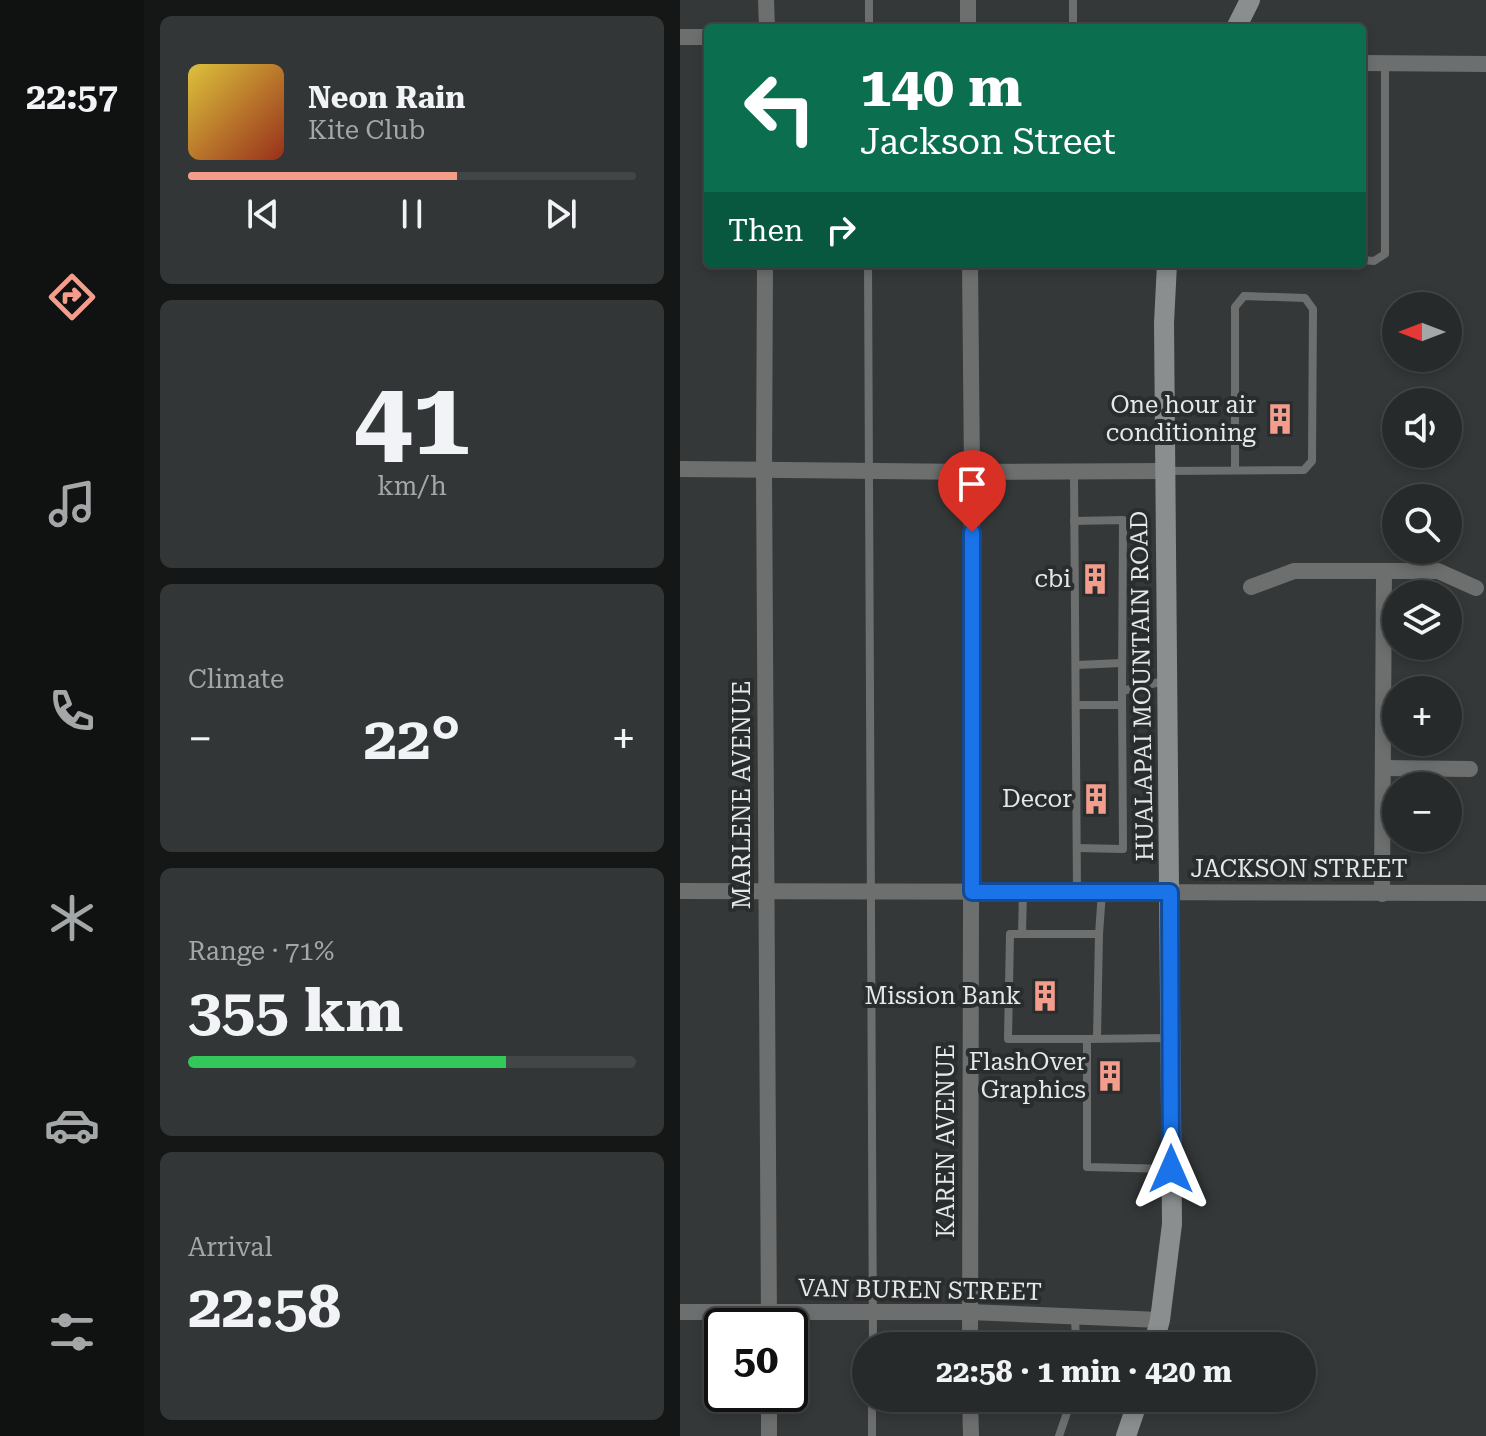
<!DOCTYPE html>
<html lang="en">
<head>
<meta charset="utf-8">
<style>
  :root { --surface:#272a2a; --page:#333636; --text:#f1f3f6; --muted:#a4a7a8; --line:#434647; --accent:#f49d8d }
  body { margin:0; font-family:"Roboto Serif",serif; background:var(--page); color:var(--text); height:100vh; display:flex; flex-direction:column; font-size:30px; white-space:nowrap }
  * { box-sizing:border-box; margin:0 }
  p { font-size:26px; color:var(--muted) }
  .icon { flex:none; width:44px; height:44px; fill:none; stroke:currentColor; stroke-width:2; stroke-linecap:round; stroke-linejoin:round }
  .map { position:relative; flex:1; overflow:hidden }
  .panel { display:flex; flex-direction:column; gap:16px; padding:16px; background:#151717; width:536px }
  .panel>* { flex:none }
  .guide { position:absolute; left:24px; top:24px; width:662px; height:244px; border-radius:8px; box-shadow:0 4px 12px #0003,0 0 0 2px var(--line); background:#0b6e4f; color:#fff; overflow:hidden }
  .needle { width:52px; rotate:270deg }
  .controls { position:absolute; left:702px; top:292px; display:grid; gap:16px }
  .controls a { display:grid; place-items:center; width:80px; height:80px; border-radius:50%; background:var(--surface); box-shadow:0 4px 12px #0003,0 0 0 2px var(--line); font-size:40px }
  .speed { position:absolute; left:24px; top:1308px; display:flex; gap:16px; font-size:40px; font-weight:700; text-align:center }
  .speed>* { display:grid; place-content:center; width:104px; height:104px; border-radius:50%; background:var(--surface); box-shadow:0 4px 12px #0003,0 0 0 2px var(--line); line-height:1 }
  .speed .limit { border:4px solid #111; border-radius:12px; background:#fff; color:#111 }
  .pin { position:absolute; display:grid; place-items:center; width:68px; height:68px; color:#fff; margin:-82px -34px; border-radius:50% 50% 50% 0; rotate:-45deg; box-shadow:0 0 8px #0007 }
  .pin .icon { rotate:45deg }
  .me { position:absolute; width:88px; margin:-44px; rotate:0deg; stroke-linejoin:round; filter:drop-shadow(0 0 6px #0008) }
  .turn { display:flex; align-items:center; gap:28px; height:168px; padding:0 24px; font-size:36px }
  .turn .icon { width:104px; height:104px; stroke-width:2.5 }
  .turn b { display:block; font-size:56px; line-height:68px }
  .then { display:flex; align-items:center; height:76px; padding:0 24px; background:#0003; gap:16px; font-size:30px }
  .big { font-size:60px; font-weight:700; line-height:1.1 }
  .panel .card { flex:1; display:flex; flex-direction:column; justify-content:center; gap:12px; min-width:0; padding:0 28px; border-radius:12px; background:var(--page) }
  .panel .dial { align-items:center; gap:0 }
  .dial b { font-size:104px; line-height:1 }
  .song { display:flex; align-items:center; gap:24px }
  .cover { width:96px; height:96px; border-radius:12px; background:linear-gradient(135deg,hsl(50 70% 55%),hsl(10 70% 35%)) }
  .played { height:8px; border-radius:4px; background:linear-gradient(90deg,var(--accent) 60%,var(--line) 60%) }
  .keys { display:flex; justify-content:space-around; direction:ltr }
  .heat { display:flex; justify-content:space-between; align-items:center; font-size:44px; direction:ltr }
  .charge { height:12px; border-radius:6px; background:linear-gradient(90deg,#34c759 71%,var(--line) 0) }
  .trip { position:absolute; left:172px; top:1332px; width:464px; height:80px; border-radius:40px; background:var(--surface); box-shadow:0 4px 12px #0003,0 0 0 2px var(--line); font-weight:700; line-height:80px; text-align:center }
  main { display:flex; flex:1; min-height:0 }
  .tabs { display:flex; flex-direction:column; width:144px; justify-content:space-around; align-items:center; background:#101111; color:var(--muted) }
  .tabs .icon { width:56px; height:56px }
  .tabs .selected { color:var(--accent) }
  .tabs b { font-size:36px; color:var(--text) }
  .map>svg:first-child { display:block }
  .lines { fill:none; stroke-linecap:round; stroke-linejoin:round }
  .lane { stroke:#6d6f6f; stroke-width:8 }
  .street { stroke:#6d6f6f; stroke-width:16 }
  .secondary { stroke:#8b8e8e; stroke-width:20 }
  .route-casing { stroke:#114b97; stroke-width:20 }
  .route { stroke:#1a73e8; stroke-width:14 }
  .labels { text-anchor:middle; stroke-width:8; stroke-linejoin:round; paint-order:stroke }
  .poi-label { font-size:24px; fill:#e5e8e8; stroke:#2a2d2e; text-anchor:end }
  .street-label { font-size:24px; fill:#e5e8e8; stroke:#2a2d2e }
</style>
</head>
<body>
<main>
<nav class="tabs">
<b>22:57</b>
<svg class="icon selected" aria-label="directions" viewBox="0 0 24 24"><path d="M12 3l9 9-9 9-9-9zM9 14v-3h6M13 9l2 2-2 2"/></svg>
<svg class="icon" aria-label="music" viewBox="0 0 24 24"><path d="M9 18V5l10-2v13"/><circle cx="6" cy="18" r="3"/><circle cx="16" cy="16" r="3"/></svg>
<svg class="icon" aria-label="phone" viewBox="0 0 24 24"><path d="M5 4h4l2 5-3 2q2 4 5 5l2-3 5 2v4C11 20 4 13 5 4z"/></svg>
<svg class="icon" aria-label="climate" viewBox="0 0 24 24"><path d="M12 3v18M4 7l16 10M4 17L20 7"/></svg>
<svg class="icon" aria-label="car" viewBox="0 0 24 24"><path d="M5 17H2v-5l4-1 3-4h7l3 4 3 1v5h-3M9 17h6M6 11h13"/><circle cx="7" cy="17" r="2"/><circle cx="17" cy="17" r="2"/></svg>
<svg class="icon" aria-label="filters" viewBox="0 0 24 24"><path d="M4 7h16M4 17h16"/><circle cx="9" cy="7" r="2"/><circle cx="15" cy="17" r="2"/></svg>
</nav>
<section class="panel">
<div class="card">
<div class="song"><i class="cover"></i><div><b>Neon Rain</b><p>Kite Club</p></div></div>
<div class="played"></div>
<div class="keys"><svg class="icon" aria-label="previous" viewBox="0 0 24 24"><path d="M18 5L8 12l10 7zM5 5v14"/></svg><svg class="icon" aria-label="pause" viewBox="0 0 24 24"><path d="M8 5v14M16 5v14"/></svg><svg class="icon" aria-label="next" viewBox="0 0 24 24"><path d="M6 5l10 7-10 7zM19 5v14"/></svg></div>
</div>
<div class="card dial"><b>41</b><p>km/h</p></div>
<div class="card"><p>Climate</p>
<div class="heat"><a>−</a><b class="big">22°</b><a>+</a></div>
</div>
<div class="card"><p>Range · 71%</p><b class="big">355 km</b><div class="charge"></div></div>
<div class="card"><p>Arrival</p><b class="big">22:58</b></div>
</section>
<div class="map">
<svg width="806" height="1436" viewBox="0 0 806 1436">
  <rect width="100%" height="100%" fill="#343838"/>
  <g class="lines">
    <g class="lane">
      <polyline points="189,0 189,28"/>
      <polyline points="393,28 393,0"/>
      <polyline points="682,260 694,261 705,254 705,64"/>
      <polyline points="188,264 193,1346"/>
      <polyline points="486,471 624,470 632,461 633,309 625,298 564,296 555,307 555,470"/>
      <polyline points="394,472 397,892"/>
      <polyline points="394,521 443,520 442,691"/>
      <polyline points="396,665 442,663"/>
      <polyline points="396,705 442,705"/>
      <polyline points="398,848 443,849 442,691 484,681"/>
      <polyline points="342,934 343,892"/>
      <polyline points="419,934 422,892"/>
      <polyline points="489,1038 407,1039 407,1167 491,1169"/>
      <polyline points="407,1039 328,1039 330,934 419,934 417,1038"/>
      <polyline points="395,1316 396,1346"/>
      <polyline points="192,1436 192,1398"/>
      <polyline points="379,1436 392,1398"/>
    </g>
    <g class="street">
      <polyline points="86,0 87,28"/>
      <polyline points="288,0 288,28"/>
      <polyline points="0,37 28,37"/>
      <polyline points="682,63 806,64"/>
      <polyline points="85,264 84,471 89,1326"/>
      <polyline points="0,469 292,472 486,471"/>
      <polyline points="571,587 614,571 758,571 796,588"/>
      <polyline points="703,768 790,769"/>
      <polyline points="0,891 806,893"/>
      <polyline points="702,894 704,571"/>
      <polyline points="0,1312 289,1312 480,1320"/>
      <polyline points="290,1346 292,472 290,264"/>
      <polyline points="89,1394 89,1436"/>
      <polyline points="290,1398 291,1436"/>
    </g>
    <g class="secondary">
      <polyline points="556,28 570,0"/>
      <polyline points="473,1346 480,1320 492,1224 484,323 487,264"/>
      <polyline points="446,1436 459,1398"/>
    </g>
  </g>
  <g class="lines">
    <defs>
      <polyline id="route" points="292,532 292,892 490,892 491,1169"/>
    </defs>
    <use href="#route" class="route-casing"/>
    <use href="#route" class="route"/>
  </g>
  <defs>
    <symbol id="building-bare" viewBox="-9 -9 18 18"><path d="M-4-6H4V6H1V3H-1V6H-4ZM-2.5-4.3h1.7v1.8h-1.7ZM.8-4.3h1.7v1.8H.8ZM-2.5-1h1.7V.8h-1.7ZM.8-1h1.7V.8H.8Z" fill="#f49d8d" stroke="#2a2d2e" stroke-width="2.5" paint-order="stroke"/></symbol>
  </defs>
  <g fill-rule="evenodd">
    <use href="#building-bare" x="578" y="397" width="44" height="44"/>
    <use href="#building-bare" x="393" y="557" width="44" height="44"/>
    <use href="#building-bare" x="394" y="777" width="44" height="44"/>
    <use href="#building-bare" x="343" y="974" width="44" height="44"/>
    <use href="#building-bare" x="408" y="1054" width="44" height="44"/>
  </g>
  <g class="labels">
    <g class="poi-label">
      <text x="576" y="413">One hour air<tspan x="576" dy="28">conditioning</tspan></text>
      <text x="391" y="587">cbi</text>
      <text x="392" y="807">Decor</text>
      <text x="341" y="1004">Mission Bank</text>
      <text x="406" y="1070">FlashOver<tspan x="406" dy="28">Graphics</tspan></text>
    </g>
    <g class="street-label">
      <text transform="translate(462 686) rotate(-91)" y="8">HUALAPAI MOUNTAIN ROAD</text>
      <text transform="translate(62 795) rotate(-90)" y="8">MARLENE AVENUE</text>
      <text x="619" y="877">JACKSON STREET</text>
      <text transform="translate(266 1141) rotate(-90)" y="8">KAREN AVENUE</text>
      <text transform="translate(240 1290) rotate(1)" y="8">VAN BUREN STREET</text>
    </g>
  </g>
</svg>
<div class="controls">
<a><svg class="needle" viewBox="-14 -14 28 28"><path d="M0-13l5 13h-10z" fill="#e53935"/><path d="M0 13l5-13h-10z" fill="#a4a7a8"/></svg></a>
<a><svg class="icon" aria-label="sound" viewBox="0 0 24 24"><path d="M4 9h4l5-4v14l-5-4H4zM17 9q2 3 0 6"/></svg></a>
<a><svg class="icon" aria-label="search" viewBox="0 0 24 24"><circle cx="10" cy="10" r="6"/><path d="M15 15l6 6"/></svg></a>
<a><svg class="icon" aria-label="layers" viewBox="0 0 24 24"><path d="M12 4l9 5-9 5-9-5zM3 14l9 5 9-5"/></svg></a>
<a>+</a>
<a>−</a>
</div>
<div class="speed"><div class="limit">50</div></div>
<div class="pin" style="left:292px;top:532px;background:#d93025"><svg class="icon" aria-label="arrive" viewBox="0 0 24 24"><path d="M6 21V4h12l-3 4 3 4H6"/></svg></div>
<svg class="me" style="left:491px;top:1169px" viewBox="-20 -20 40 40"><path d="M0-17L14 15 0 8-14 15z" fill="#1a73e8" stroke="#fff" stroke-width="4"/></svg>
<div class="trip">22:58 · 1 min · 420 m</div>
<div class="guide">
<div class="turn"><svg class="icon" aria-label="left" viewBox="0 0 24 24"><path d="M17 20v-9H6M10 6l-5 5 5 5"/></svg><div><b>140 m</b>Jackson Street</div></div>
<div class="then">Then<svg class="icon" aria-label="right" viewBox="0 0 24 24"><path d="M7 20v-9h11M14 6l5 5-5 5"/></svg></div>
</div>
</div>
</main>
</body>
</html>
